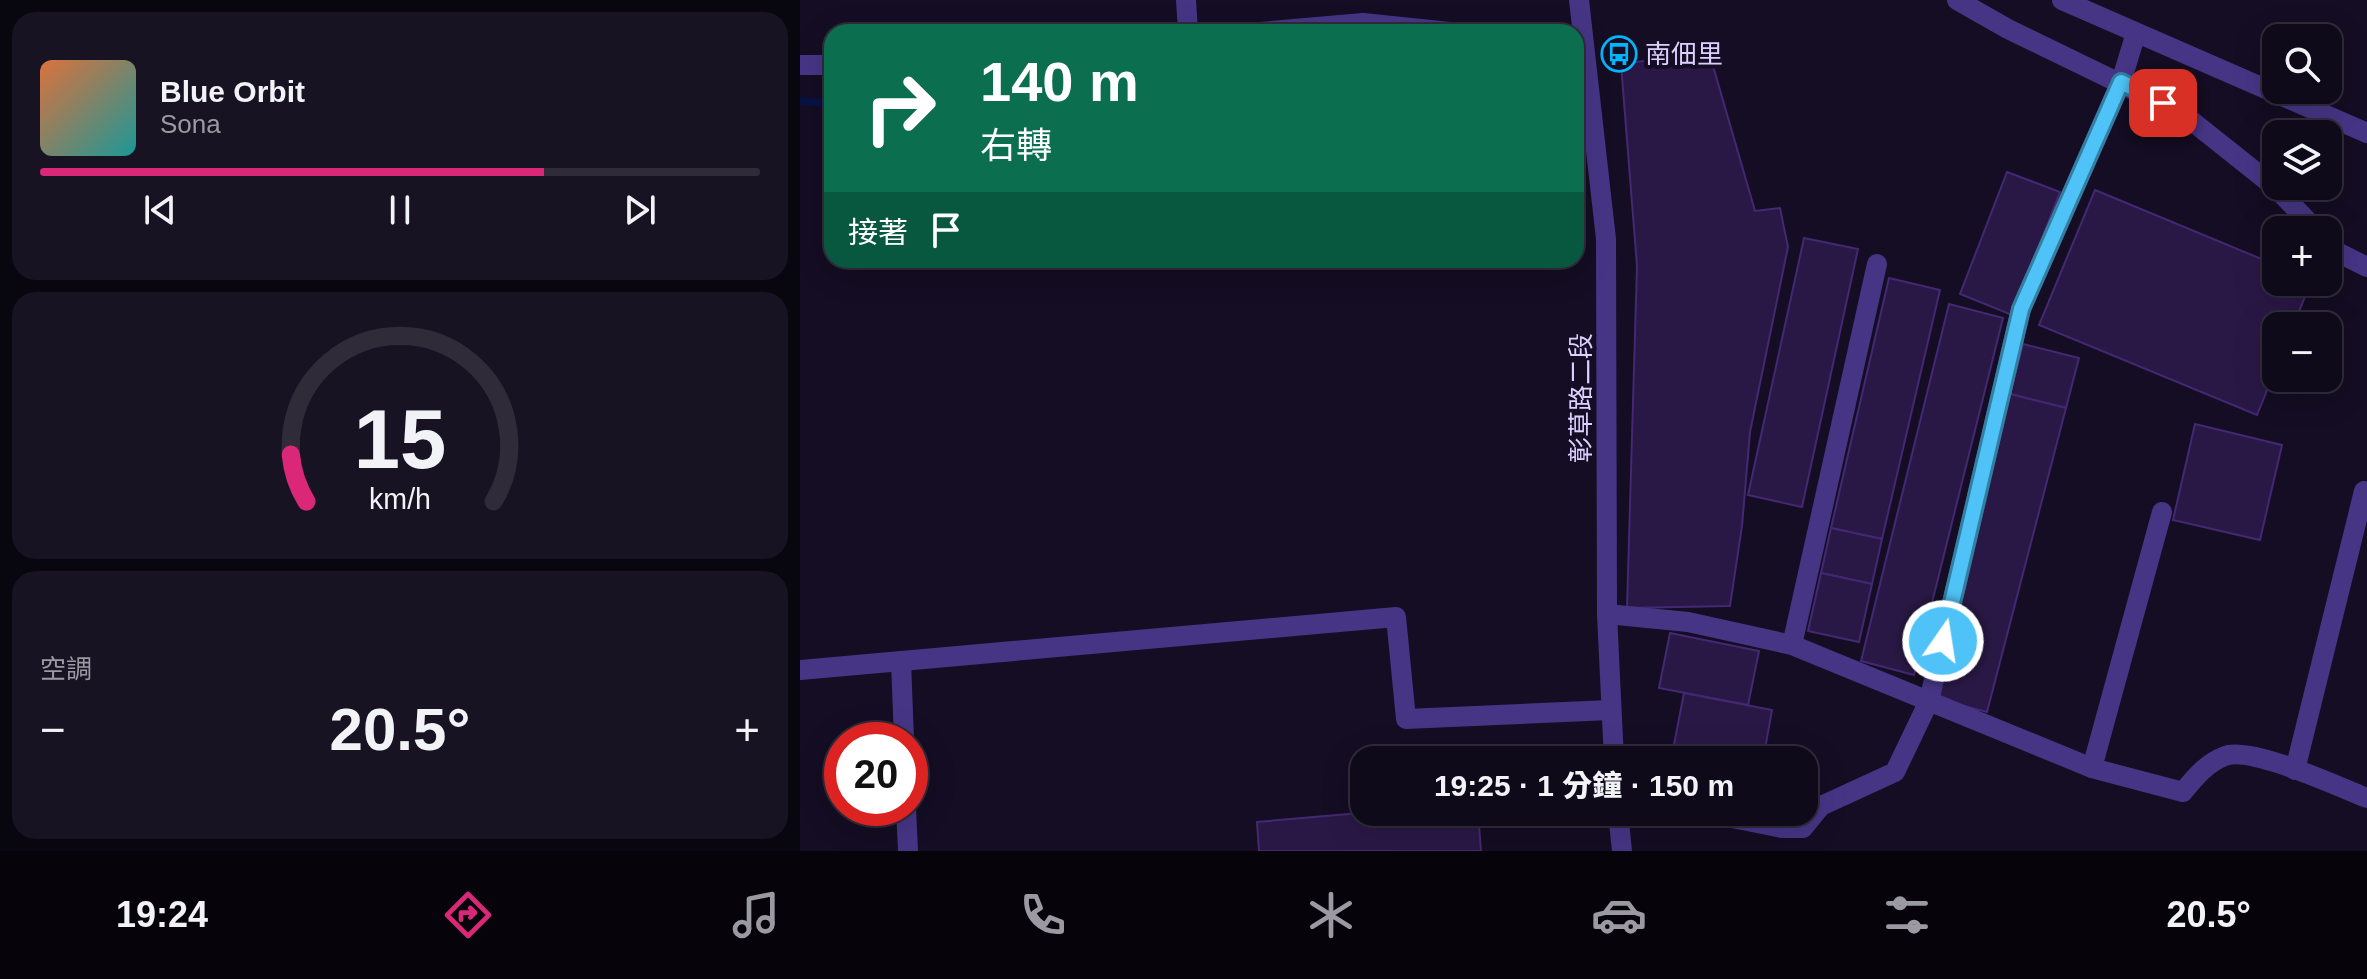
<!DOCTYPE html>
<html lang="zh-TW">
<head>
<meta charset="utf-8">
<style>
  :root { --surface:#0f0a1a; --page:#181323; --text:#f1f3f6; --muted:#9b9aa2; --line:#2f2b39; --accent:#db2777 }
  body { margin:0; font-family:Helvetica,"Noto Sans TC",sans-serif; background:var(--page); color:var(--text); height:100vh; display:flex; flex-direction:column; font-size:30px; white-space:nowrap }
  * { box-sizing:border-box; margin:0 }
  p { font-size:26px; color:var(--muted) }
  .icon { flex:none; width:44px; height:44px; fill:none; stroke:currentColor; stroke-width:2; stroke-linecap:round; stroke-linejoin:round }
  .map { position:relative; flex:1; overflow:hidden }
  .panel { display:flex; flex-direction:column; gap:12px; padding:12px; background:#08060e; width:800px }
  .panel>* { flex:none }
  .guide { position:absolute; left:24px; top:24px; width:760px; height:244px; border-radius:24px; box-shadow:0 8px 32px #0002,0 0 0 2px var(--line); background:#0b6e4f; color:#fff; overflow:hidden }
  .tools { position:absolute; left:1462px; top:24px; display:grid; gap:16px }
  .tools a { display:grid; place-items:center; width:80px; height:80px; border-radius:16px; background:var(--surface); box-shadow:0 8px 32px #0002,0 0 0 2px var(--line); font-size:40px }
  .speed { position:absolute; left:24px; top:722px; display:flex; gap:16px; font-size:40px; font-weight:700; text-align:center }
  .speed>* { display:grid; place-content:center; width:104px; height:104px; border-radius:50%; background:var(--surface); box-shadow:0 8px 32px #0002,0 0 0 2px var(--line); line-height:1 }
  .speed .limit { border:12px solid #d22; background:#fff; color:#111 }
  .pin { position:absolute; display:grid; place-items:center; width:68px; height:68px; color:#fff; margin:-34px; border-radius:16px; box-shadow:0 4px 12px #0006 }
  .me { position:absolute; width:88px; margin:-44px; rotate:13deg; stroke-linejoin:round; filter:drop-shadow(0 0 6px #0008) }
  .turn { display:flex; align-items:center; gap:28px; height:168px; padding:0 24px; font-size:36px }
  .turn .icon { width:104px; height:104px; stroke-width:2.5 }
  .turn b { display:block; font-size:56px; line-height:68px }
  .then { display:flex; align-items:center; height:76px; padding:0 24px; background:#0003; gap:16px; font-size:30px }
  .big { font-size:60px; font-weight:800; line-height:1.1 }
  .panel .card { flex:1; display:flex; flex-direction:column; justify-content:center; gap:12px; min-width:0; padding:0 28px; border-radius:24px; background:var(--page) }
  .panel .dial { align-items:center; gap:0 }
  .dial svg { height:208px; overflow:visible; fill:none; stroke:var(--line); stroke-width:7; stroke-linecap:round; text-anchor:middle }
  .dial text { fill:var(--text); stroke:none }
  .song { display:flex; align-items:center; gap:24px }
  .cover { width:96px; height:96px; border-radius:12px; background:linear-gradient(135deg,hsl(20 70% 55%),hsl(180 70% 35%)) }
  .played { height:8px; border-radius:4px; background:linear-gradient(90deg,var(--accent) 70%,var(--line) 70%) }
  .keys { display:flex; justify-content:space-around; direction:ltr }
  .heat { display:flex; justify-content:space-between; align-items:center; font-size:44px; direction:ltr }
  .trip { position:absolute; left:550px; top:746px; width:468px; height:80px; border-radius:24px; background:var(--surface); box-shadow:0 8px 32px #0002,0 0 0 2px var(--line); font-weight:800; line-height:80px; text-align:center }
  .tabs { display:flex; height:128px; justify-content:space-around; align-items:center; background:#06040a; color:var(--muted) }
  .tabs .icon { width:56px; height:56px }
  .tabs .current { color:var(--accent) }
  .tabs b { font-size:36px; color:var(--text) }
  main { display:flex; flex:1; min-height:0 }
  .map>svg:first-child { display:block }
  .lines { fill:none; stroke-linecap:round; stroke-linejoin:round }
  .stream { stroke:#071242; stroke-width:8 }
  .building { fill:#291845; stroke:#442873; stroke-width:2 }
  .minor { stroke:#463585; stroke-width:20 }
  .route-casing { stroke:#337fa1; stroke-width:20 }
  .route { stroke:#4fc3f7; stroke-width:14 }
  .labels { text-anchor:middle; stroke-width:8; stroke-linejoin:round; paint-order:stroke }
  .poi-label { font-size:26px; fill:#ddcfff; stroke:#140d23; text-anchor:start }
  .street-label { font-size:26px; fill:#ddcfff; stroke:#140d23 }
</style>
</head>
<body>
<main>
<section class="panel">
<div class="card">
<div class="song"><i class="cover"></i><div><b>Blue Orbit</b><p>Sona</p></div></div>
<div class="played"></div>
<div class="keys"><svg class="icon" aria-label="previous" viewBox="0 0 24 24"><path d="M18 5L8 12l10 7zM5 5v14"/></svg><svg class="icon" aria-label="pause" viewBox="0 0 24 24"><path d="M8 5v14M16 5v14"/></svg><svg class="icon" aria-label="next" viewBox="0 0 24 24"><path d="M6 5l10 7-10 7zM19 5v14"/></svg></div>
</div>
<div class="card dial"><svg viewBox="0 0 100 80">
<path d="M14 69A42 42 0 1 1 86 69"/>
<path d="M14 69A42 42 0 0 1 8 51" stroke="#db2777"/>
<text x="50" y="56" font-size="32" font-weight="700">15</text>
<text x="50" y="72" font-size="11">km/h</text>
</svg></div>
<div class="card"><p>空調</p>
<div class="heat"><a>−</a><b class="big">20.5°</b><a>+</a></div>
</div>
</section>
<div class="map">
<svg width="1567" height="851" viewBox="0 0 1567 851">
  <rect width="100%" height="100%" fill="#140d23"/>
  <g class="lines">
    <polyline class="stream" points="0,101 32,103"/>
  </g>
  <g class="building">
    <polygon points="909,52 955,211 980,208 988,247 950,432 942,526 930,606 827,608 837,266 821,64"/>
    <polygon points="1207,172 1260,192 1212,315 1160,294"/>
    <polygon points="1295,190 1476,265 1476,282 1511,282 1493,326 1476,326 1476,368 1457,415 1239,325"/>
    <polygon points="1004,238 1058,249 1002,507 948,495"/>
    <polygon points="1089,278 1140,290 1082,539 1031,528"/>
    <polygon points="1149,304 1203,318 1114,675 1061,661"/>
    <polygon points="1223,344 1279,358 1266,408 1210,394"/>
    <polygon points="1210,394 1266,408 1187,712 1134,698"/>
    <polygon points="1395,424 1482,445 1460,540 1373,520"/>
    <polygon points="1031,528 1082,539 1072,584 1021,573"/>
    <polygon points="1021,573 1072,584 1059,642 1008,631"/>
    <polygon points="870,633 959,651 948,705 859,688"/>
    <polygon points="884,693 972,710 963,760 871,760"/>
    <polygon points="572,812 678,812 681,851 459,851 457,822"/>
  </g>
  <g class="lines">
    <g class="minor">
      <polyline points="386,0 388,32"/>
      <polyline points="779,0 806,239 807,614 814,760"/>
      <polyline points="1157,0 1208,29 1383,114 1476,188 1516,230"/>
      <polyline points="1262,0 1567,133"/>
      <polyline points="460,32 563,23 650,32"/>
      <polyline points="0,65 32,65"/>
      <polyline points="1528,243 1535,251 1567,267"/>
      <path d="M807,614L888,622L992,645L1292,768L1383,792C1396,776 1407,763 1425,756C1451,746 1539,787 1567,798"/>
      <polyline points="992,645 1077,264"/>
      <polyline points="101,661 104,740"/>
      <polyline points="0,670 596,617 606,719 810,710"/>
      <polyline points="1292,768 1362,512"/>
      <polyline points="1495,770 1564,491"/>
      <polyline points="106,808 108,851"/>
      <polyline points="818,812 822,851"/>
      <polyline points="903,812 982,828 1003,828 1021,806 1095,772 1129,701 1221,309 1321,82 1336,33"/>
    </g>
  </g>
  <g class="lines">
    <defs>
      <polyline id="route" points="1143,641 1221,309 1321,82 1363,103"/>
    </defs>
    <use href="#route" class="route-casing"/>
    <use href="#route" class="route"/>
  </g>
  <defs>
    <symbol id="bus-ring" viewBox="-11 -11 22 22"><circle r="9.5" fill="#140d23" stroke="#00b6fa" stroke-width="1.5"/><path d="M-5-6H5V4H4V6H2V4H-2V6H-4V4H-5ZM-3.5-4V0h7V-4ZM-3.5 1.2v1.5H-2V1.2ZM2 1.2v1.5H3.5V1.2Z" fill="#00b6fa"/></symbol>
  </defs>
  <g fill-rule="evenodd">
    <use href="#bus-ring" x="799" y="34" width="40" height="40"/>
  </g>
  <g class="labels">
    <g class="poi-label">
      <text x="845" y="63">南佃里</text>
    </g>
    <g class="street-label">
      <text transform="translate(781 398) rotate(-90)" y="9">彰草路二段</text>
    </g>
  </g>
</svg>
<div class="tools">
<a><svg class="icon" aria-label="search" viewBox="0 0 24 24"><circle cx="10" cy="10" r="6"/><path d="M15 15l6 6"/></svg></a>
<a><svg class="icon" aria-label="layers" viewBox="0 0 24 24"><path d="M12 4l9 5-9 5-9-5zM3 14l9 5 9-5"/></svg></a>
<a>+</a>
<a>−</a>
</div>
<div class="speed"><div class="limit">20</div></div>
<div class="pin" style="left:1363px;top:103px;background:#d93025"><svg class="icon" aria-label="arrive" viewBox="0 0 24 24"><path d="M6 21V4h12l-3 4 3 4H6"/></svg></div>
<svg class="me" style="left:1143px;top:641px" viewBox="-20 -20 40 40"><circle r="17" fill="#4fc3f7" stroke="#fff" stroke-width="3"/><path d="M0-11L8 9 0 5-8 9z" fill="#fff"/></svg>
<div class="trip">19:25 · 1 分鐘 · 150 m</div>
<div class="guide">
<div class="turn"><svg class="icon" aria-label="right" viewBox="0 0 24 24"><path d="M7 20v-9h11M14 6l5 5-5 5"/></svg><div><b>140 m</b>右轉</div></div>
<div class="then">接著<svg class="icon" aria-label="arrive" viewBox="0 0 24 24"><path d="M6 21V4h12l-3 4 3 4H6"/></svg></div>
</div>
</div>
</main>
<nav class="tabs">
<b>19:24</b>
<svg class="icon current" aria-label="directions" viewBox="0 0 24 24"><path d="M12 3l9 9-9 9-9-9zM9 14v-3h6M13 9l2 2-2 2"/></svg>
<svg class="icon" aria-label="music" viewBox="0 0 24 24"><path d="M9 18V5l10-2v13"/><circle cx="6" cy="18" r="3"/><circle cx="16" cy="16" r="3"/></svg>
<svg class="icon" aria-label="phone" viewBox="0 0 24 24"><path d="M5 4h4l2 5-3 2q2 4 5 5l2-3 5 2v4C11 20 4 13 5 4z"/></svg>
<svg class="icon" aria-label="climate" viewBox="0 0 24 24"><path d="M12 3v18M4 7l16 10M4 17L20 7"/></svg>
<svg class="icon" aria-label="car" viewBox="0 0 24 24"><path d="M5 17H2v-5l4-1 3-4h7l3 4 3 1v5h-3M9 17h6M6 11h13"/><circle cx="7" cy="17" r="2"/><circle cx="17" cy="17" r="2"/></svg>
<svg class="icon" aria-label="filters" viewBox="0 0 24 24"><path d="M4 7h16M4 17h16"/><circle cx="9" cy="7" r="2"/><circle cx="15" cy="17" r="2"/></svg>
<b>20.5°</b>
</nav>
</body>
</html>
